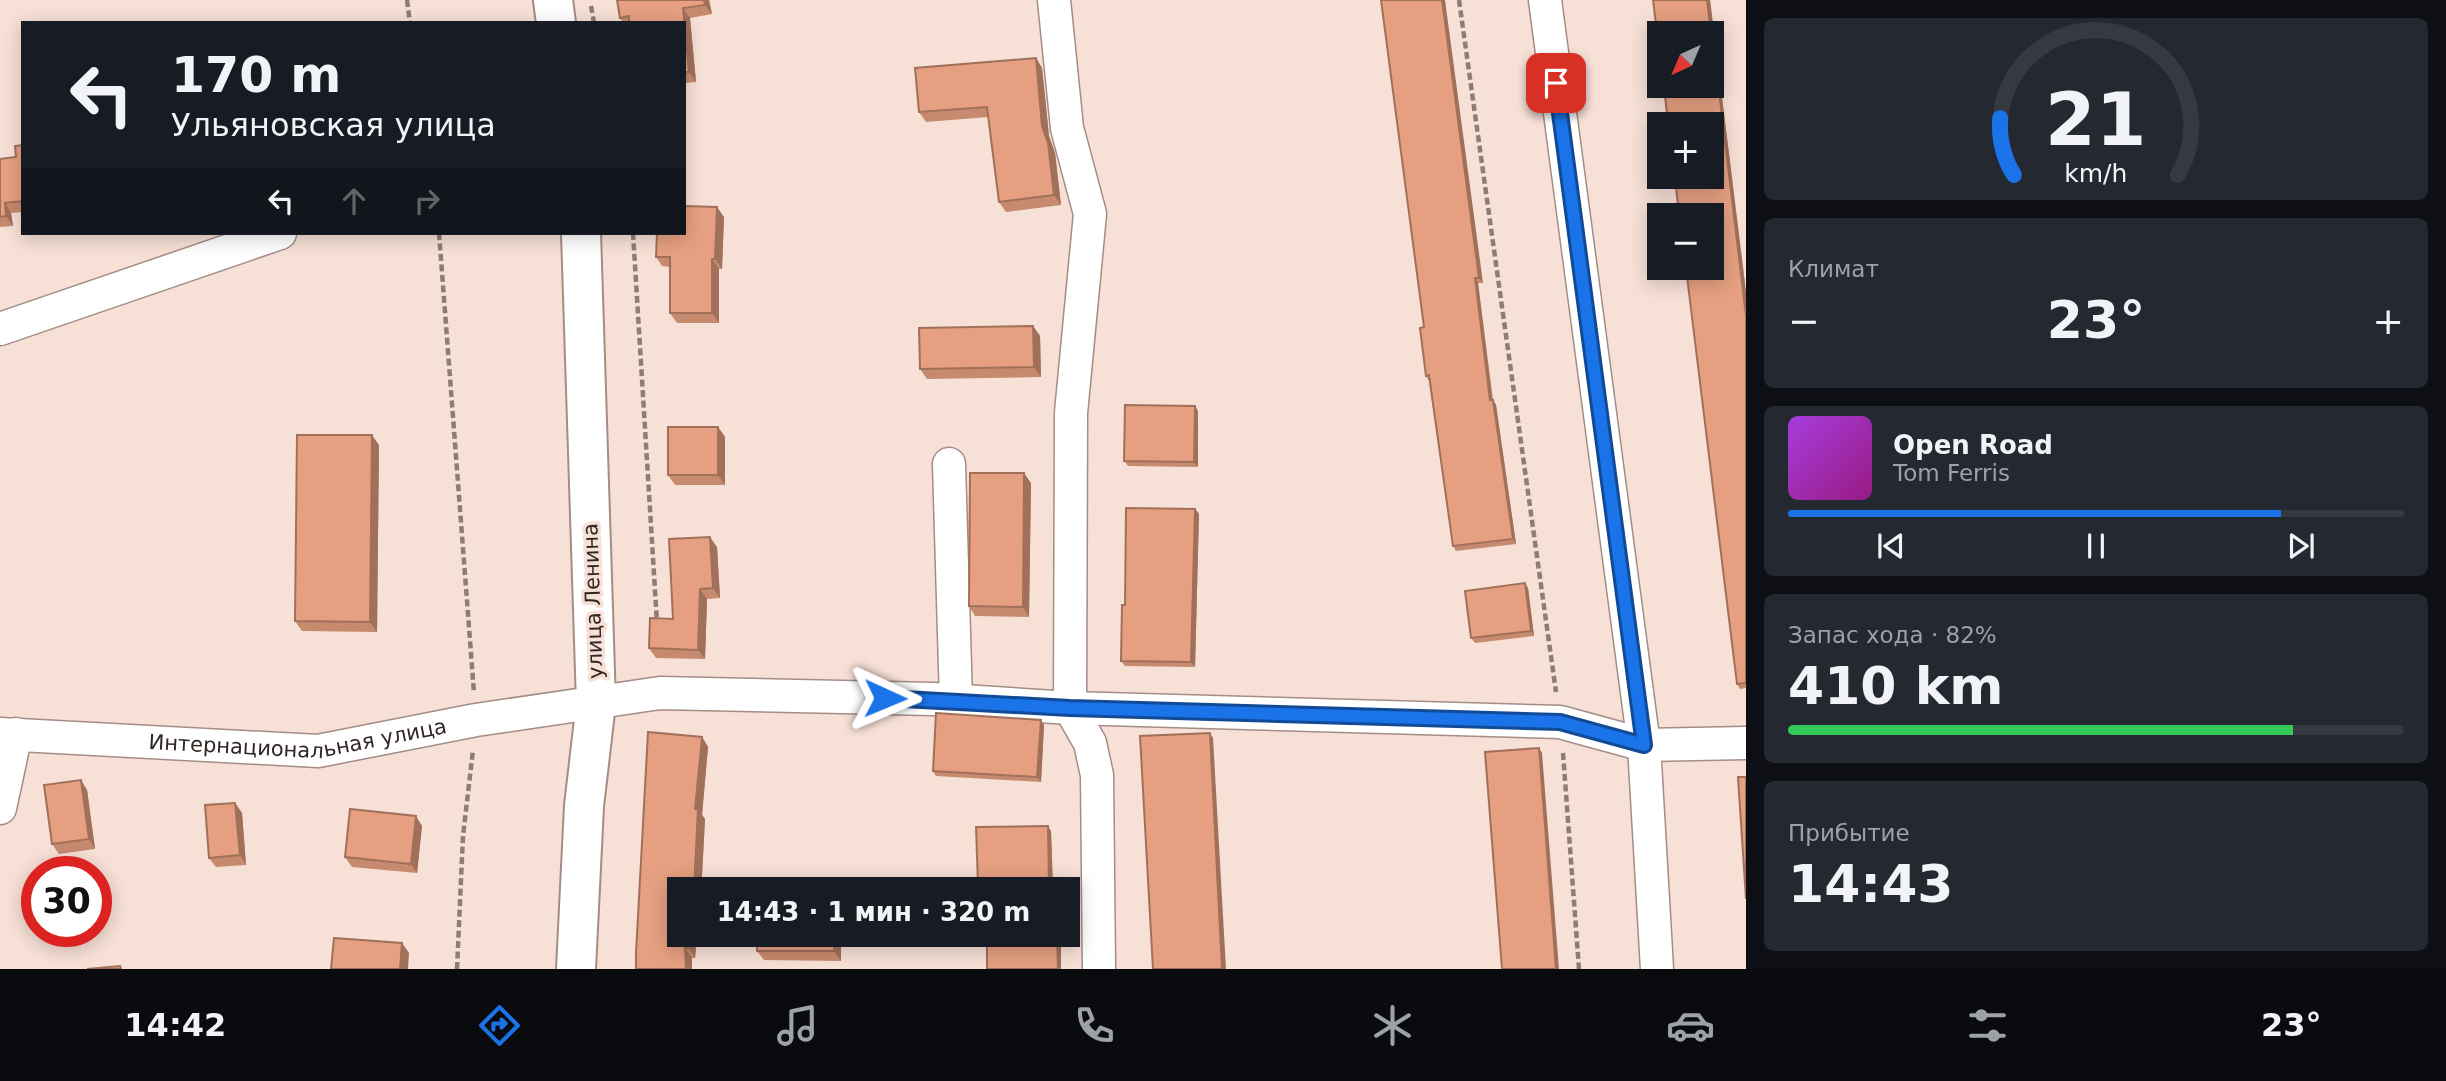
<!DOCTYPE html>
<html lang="ru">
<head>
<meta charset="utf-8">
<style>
  :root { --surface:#171b24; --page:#242831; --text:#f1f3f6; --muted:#9ea1a6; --line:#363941; --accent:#1a73e8 }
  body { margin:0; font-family:"DejaVu Sans",sans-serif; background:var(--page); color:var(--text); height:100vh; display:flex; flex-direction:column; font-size:26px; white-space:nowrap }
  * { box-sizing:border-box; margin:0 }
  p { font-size:23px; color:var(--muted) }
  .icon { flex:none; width:38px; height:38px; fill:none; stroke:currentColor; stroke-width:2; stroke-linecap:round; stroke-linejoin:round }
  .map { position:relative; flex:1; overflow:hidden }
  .sheet { display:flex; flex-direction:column; gap:18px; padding:18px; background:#0d0f14; width:700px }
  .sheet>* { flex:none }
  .banner { position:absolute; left:21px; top:21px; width:665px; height:214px; border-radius:0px; box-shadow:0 4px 18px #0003; background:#171b24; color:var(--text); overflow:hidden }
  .needle { width:46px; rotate:224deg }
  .fabs { position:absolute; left:1647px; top:21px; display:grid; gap:14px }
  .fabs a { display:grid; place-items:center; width:77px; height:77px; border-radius:0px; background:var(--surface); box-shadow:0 4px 18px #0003; font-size:35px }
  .speed { position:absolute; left:21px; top:856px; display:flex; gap:14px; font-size:35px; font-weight:700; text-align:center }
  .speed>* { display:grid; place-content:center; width:91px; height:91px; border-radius:50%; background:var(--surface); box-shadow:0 4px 18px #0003; line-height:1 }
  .speed .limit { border:10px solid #d22; background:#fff; color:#111 }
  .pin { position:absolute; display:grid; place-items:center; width:60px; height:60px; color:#fff; margin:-30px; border-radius:14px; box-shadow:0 4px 10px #0006 }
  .me { position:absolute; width:77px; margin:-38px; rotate:91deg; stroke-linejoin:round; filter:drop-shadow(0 0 5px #0008) }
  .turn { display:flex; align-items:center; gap:24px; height:147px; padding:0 35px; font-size:32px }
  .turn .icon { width:91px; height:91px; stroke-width:2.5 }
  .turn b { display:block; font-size:49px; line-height:60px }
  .lanes { display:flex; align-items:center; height:66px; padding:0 35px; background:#0003; justify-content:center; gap:35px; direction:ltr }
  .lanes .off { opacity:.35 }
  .big { font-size:52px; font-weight:700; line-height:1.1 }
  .sheet .widget { flex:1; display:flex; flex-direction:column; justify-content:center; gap:10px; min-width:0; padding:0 24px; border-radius:10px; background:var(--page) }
  .sheet .dial { align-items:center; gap:0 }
  .dial svg { height:182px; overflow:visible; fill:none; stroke:var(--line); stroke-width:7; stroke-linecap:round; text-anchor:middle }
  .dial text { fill:var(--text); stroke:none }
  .song { display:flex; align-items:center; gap:21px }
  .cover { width:84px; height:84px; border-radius:10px; background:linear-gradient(135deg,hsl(280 70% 55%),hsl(310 70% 35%)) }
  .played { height:7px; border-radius:4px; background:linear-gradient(90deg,var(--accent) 80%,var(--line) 80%) }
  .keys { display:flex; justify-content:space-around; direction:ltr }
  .heat { display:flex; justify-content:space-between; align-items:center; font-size:38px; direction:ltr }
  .charge { height:10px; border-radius:5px; background:linear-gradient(90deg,#34c759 82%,var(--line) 0) }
  .trip { position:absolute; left:667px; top:877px; width:413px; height:70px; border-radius:0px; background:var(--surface); box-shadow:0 4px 18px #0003; font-weight:700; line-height:70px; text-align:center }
  .menu { display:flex; height:112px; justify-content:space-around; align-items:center; background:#090b0e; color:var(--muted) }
  .menu .icon { width:49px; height:49px }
  .menu .current { color:var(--accent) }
  .menu b { font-size:32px; color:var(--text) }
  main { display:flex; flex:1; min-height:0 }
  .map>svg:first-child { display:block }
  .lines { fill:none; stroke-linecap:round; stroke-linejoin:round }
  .minor-casing { stroke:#a38d84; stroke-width:35 }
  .major-casing { stroke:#a38d84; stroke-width:42 }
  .path { stroke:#8d7d77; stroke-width:4.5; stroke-dasharray:7 3.5; stroke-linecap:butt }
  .minor { stroke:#fff; stroke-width:32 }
  .major { stroke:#fff; stroke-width:38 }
  .wall { fill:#c68a6f }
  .shaded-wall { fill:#a1705a }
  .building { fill:#e6a081; stroke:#a1705a; stroke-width:2 }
  .route-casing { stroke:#114b97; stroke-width:18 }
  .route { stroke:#1a73e8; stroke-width:12 }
  .labels { text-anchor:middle; stroke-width:7; stroke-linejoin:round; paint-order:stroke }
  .street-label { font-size:21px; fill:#302724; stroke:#f7e0d6 }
</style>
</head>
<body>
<main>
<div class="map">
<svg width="1746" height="969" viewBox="0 0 1746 969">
  <rect width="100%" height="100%" fill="#f7e0d6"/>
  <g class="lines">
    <defs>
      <g id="minor">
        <polyline points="1054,0 1067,128 1090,214 1071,413 1070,708 1090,743 1097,775 1099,969"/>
        <polyline points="1545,0 1644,745 1657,969"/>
        <polyline points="0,329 280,233"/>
        <polyline points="949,464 956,701"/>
        <path id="s1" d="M0,734L318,751L476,720L660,693L933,699L1070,708L1560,722L1644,745L1746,743"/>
        <polyline points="0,808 16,734"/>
      </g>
      <g id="major">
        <polyline points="553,0 556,23"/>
        <polyline points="576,969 584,806 596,703 581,233"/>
      </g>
    </defs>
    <use href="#minor" class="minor-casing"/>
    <use href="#major" class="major-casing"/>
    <g class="path">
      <polyline points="407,0 410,23"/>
      <polyline points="1459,0 1556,692"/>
      <polyline points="591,6 594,23"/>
      <polyline points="439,233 474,693"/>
      <polyline points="633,233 657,623"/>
      <polyline points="1563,753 1579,969"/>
      <polyline points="457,969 463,836 473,750"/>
    </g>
    <use href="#minor" class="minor"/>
    <use href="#major" class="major"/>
  </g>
  <g class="wall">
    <polygon points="709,0 712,14 690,18 696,82 684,83 684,23 623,23 620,18"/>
    <polygon points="1381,0 1483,283 1478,283 1493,400 1496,405 1516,544 1456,551 1453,546 1429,381 1426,376 1424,327"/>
    <polygon points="1653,0 1710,0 1746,292 1746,688 1740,689 1737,684"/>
    <polygon points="1036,58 1042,68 1049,136 1055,153 1061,205 1006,212 999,202 988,117 926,122 919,112"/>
    <polygon points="23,145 23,212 11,213 13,226 0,227 0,159 16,157"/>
    <polygon points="724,217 722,269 719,269 719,323 677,323 670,313 670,267 662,266 656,257"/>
    <polygon points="1033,326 1040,336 1041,377 927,379 920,369"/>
    <polygon points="1195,406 1198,411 1198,467 1128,466 1124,461"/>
    <polygon points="718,427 725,437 725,485 675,485 668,475"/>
    <polygon points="379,445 377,632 302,631 295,621"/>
    <polygon points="1031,483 1029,617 975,616 969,606"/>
    <polygon points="1195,509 1199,514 1195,667 1125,666 1121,661 1125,605"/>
    <polygon points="717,547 720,598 707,599 705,659 656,658 649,648 673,619"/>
    <polygon points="1528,588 1534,636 1475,643 1471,638"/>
    <polygon points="1044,725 1041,782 936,776 933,771"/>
    <polygon points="702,737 708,747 702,815 705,819 702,876 695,958 692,958 692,969 636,969"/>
    <polygon points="87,790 95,849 59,854 52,844"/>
    <polygon points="235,803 242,813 246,865 216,867 209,858"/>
    <polygon points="422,826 417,873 352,867 345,857"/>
    <polygon points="1051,831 1053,889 980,889 978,885"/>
    <polygon points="841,934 841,961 764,960 757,951"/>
  </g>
  <g class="shaded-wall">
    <polygon points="704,0 709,0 712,14 705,5"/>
    <polygon points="1442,0 1445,0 1483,283 1479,278"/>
    <polygon points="1707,0 1710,0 1746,292 1746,316"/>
    <polygon points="683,8 690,18 696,82 689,72"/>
    <polygon points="1036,58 1042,68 1049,136 1055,153 1061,205 1054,195 1042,126"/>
    <polygon points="5,203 11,213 13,226 6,216"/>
    <polygon points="717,207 724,217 722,269 715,259"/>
    <polygon points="712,259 719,269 719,323 712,313"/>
    <polygon points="1475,278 1478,283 1493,405 1490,400"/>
    <polygon points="1033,326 1040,336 1041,377 1034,367"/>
    <polygon points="1493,400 1496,405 1516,544 1513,539"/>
    <polygon points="1195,406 1198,411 1198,467 1194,462"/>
    <polygon points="718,427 725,437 725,485 718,475"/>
    <polygon points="372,435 379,445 377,632 370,622"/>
    <polygon points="1024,473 1031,483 1029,617 1023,607"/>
    <polygon points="1195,509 1199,514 1195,667 1191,662"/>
    <polygon points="710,537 717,547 720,598 713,588"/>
    <polygon points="1525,583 1528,588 1534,636 1531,631"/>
    <polygon points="700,589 707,599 705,659 698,650"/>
    <polygon points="1041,720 1044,725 1041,782 1037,777"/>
    <polygon points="1210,733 1213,738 1226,969 1222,969"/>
    <polygon points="702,737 708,747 702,815 705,819 702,876 701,889 694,889 695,809"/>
    <polygon points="1539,748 1542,753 1559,969 1556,969"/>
    <polygon points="81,780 87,790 95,849 89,839"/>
    <polygon points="235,803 242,813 246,865 240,855"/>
    <polygon points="416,816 422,826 417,873 411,864"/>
    <polygon points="1048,826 1051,831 1053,889 1049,889"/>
    <polygon points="690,934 697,934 695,958 689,948"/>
    <polygon points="834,934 841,934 841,961 834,951"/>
    <polygon points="1057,934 1061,934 1061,969 1058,969"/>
    <polygon points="402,943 409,953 408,969 400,969"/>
    <polygon points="685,948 692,958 692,969 686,969"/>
  </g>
  <g class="building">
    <polygon points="617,0 704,0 705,5 683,8 689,72 684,72 684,23 629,23 629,16 620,18"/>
    <polygon points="1381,0 1442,0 1479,278 1475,278 1490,400 1493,400 1513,539 1453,546 1429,375 1426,376 1420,328 1424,327"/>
    <polygon points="1653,0 1707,0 1711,33 1659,33 1659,49"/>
    <polygon points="1712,33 1746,316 1746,683 1737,684 1686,268 1712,268 1712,215 1679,215 1675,177 1712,177 1712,124 1668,124 1664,86 1712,86"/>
    <polygon points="1036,58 1042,126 1048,143 1054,195 999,202 987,107 919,112 915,68"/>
    <polygon points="23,145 23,201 5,203 6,216 0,217 0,159 16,157 15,146"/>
    <polygon points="684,206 717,207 715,259 712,259 712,313 670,313 670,257 656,257 657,233 684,233"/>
    <polygon points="1033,326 1034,367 920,369 919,328"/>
    <polygon points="1125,405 1195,406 1194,462 1124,461"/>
    <rect x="668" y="427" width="50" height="48"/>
    <polygon points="297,435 372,435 370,622 295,621"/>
    <polygon points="970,473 1024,473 1023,607 969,606"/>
    <polygon points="1126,508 1195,509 1191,662 1121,661 1122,605 1125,605"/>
    <polygon points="710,537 713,588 700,589 698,650 649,648 650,618 673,619 669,539"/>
    <polygon points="1525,583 1531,631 1471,638 1465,591"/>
    <polygon points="936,713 1041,720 1037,777 933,771"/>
    <polygon points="648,732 702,737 695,809 698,809 694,889 679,889 679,934 690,934 689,948 685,948 686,969 636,969 636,953"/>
    <polygon points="1210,733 1222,969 1153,969 1140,736"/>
    <polygon points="1539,748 1556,969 1502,969 1485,752"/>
    <polygon points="1738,777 1746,777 1746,899"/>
    <polygon points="81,780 89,839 52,844 44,785"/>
    <polygon points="235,803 240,855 209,858 205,805"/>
    <polygon points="350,809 416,816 411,864 345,857"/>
    <polygon points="1048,826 1049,889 987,889 987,885 978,885 976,827"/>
    <rect x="757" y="934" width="77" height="17"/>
    <polygon points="987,934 1057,934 1058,969 987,969"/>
    <polygon points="334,938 402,943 400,969 331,969"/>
    <polygon points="120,966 121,969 87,969"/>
  </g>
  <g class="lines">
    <defs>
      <polyline id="route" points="885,698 1070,708 1560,722 1644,745 1556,83"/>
    </defs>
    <use href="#route" class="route-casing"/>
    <use href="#route" class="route"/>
  </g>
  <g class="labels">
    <g class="street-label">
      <text transform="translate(593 601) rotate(-92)" y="7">улица Ленина</text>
      <text dy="7" stroke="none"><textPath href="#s1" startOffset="299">Интернациональная улица</textPath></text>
    </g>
  </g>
</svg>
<div class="fabs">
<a><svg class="needle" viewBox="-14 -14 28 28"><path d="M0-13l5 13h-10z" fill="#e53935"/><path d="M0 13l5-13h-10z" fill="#9ea1a6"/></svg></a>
<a>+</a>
<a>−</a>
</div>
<div class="speed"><div class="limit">30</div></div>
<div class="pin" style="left:1556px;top:83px;background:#d93025"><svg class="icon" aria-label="arrive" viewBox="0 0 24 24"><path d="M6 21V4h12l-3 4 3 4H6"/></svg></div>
<svg class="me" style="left:885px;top:698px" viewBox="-20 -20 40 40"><path d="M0-17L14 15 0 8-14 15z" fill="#1a73e8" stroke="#fff" stroke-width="4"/></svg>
<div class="trip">14:43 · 1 мин · 320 m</div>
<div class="banner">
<div class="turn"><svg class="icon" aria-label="left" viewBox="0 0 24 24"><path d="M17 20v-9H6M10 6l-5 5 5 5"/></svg><div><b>170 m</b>Ульяновская улица</div></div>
<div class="lanes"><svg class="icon" aria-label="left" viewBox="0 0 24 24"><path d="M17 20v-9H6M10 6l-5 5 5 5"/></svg><svg class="icon off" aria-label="ahead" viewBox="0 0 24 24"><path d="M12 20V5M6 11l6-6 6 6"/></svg><svg class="icon off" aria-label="right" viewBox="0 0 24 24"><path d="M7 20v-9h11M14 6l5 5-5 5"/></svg></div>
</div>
</div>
<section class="sheet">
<div class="widget dial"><svg viewBox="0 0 100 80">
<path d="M14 69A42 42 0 1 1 86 69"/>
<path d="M14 69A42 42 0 0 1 8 44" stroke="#1a73e8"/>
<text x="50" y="56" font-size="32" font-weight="700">21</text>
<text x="50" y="72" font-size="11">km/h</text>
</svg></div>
<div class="widget"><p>Климат</p>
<div class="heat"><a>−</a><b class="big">23°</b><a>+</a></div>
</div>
<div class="widget">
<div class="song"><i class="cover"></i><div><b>Open Road</b><p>Tom Ferris</p></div></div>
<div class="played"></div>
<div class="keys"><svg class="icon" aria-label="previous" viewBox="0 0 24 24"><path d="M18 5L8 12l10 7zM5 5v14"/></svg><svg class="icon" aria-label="pause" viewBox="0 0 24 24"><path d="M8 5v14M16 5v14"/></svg><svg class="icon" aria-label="next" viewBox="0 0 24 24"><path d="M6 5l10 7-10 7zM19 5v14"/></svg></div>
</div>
<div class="widget"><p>Запас хода · 82%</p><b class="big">410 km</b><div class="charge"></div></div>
<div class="widget"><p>Прибытие</p><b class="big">14:43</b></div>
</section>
</main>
<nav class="menu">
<b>14:42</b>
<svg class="icon current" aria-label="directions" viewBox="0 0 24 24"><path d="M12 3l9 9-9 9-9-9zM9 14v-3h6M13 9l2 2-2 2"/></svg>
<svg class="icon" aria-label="music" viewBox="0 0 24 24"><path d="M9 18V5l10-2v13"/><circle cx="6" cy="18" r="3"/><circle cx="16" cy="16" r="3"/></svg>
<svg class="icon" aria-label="phone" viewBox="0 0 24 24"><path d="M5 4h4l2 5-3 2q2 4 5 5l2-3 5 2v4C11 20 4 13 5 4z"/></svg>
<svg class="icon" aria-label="climate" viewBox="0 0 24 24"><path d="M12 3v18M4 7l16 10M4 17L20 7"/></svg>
<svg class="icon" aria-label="car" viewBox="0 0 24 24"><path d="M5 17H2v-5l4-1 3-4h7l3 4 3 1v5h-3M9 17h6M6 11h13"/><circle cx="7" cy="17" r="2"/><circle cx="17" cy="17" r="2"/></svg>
<svg class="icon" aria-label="filters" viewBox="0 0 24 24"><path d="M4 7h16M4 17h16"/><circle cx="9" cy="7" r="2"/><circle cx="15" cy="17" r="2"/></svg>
<b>23°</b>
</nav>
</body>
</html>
